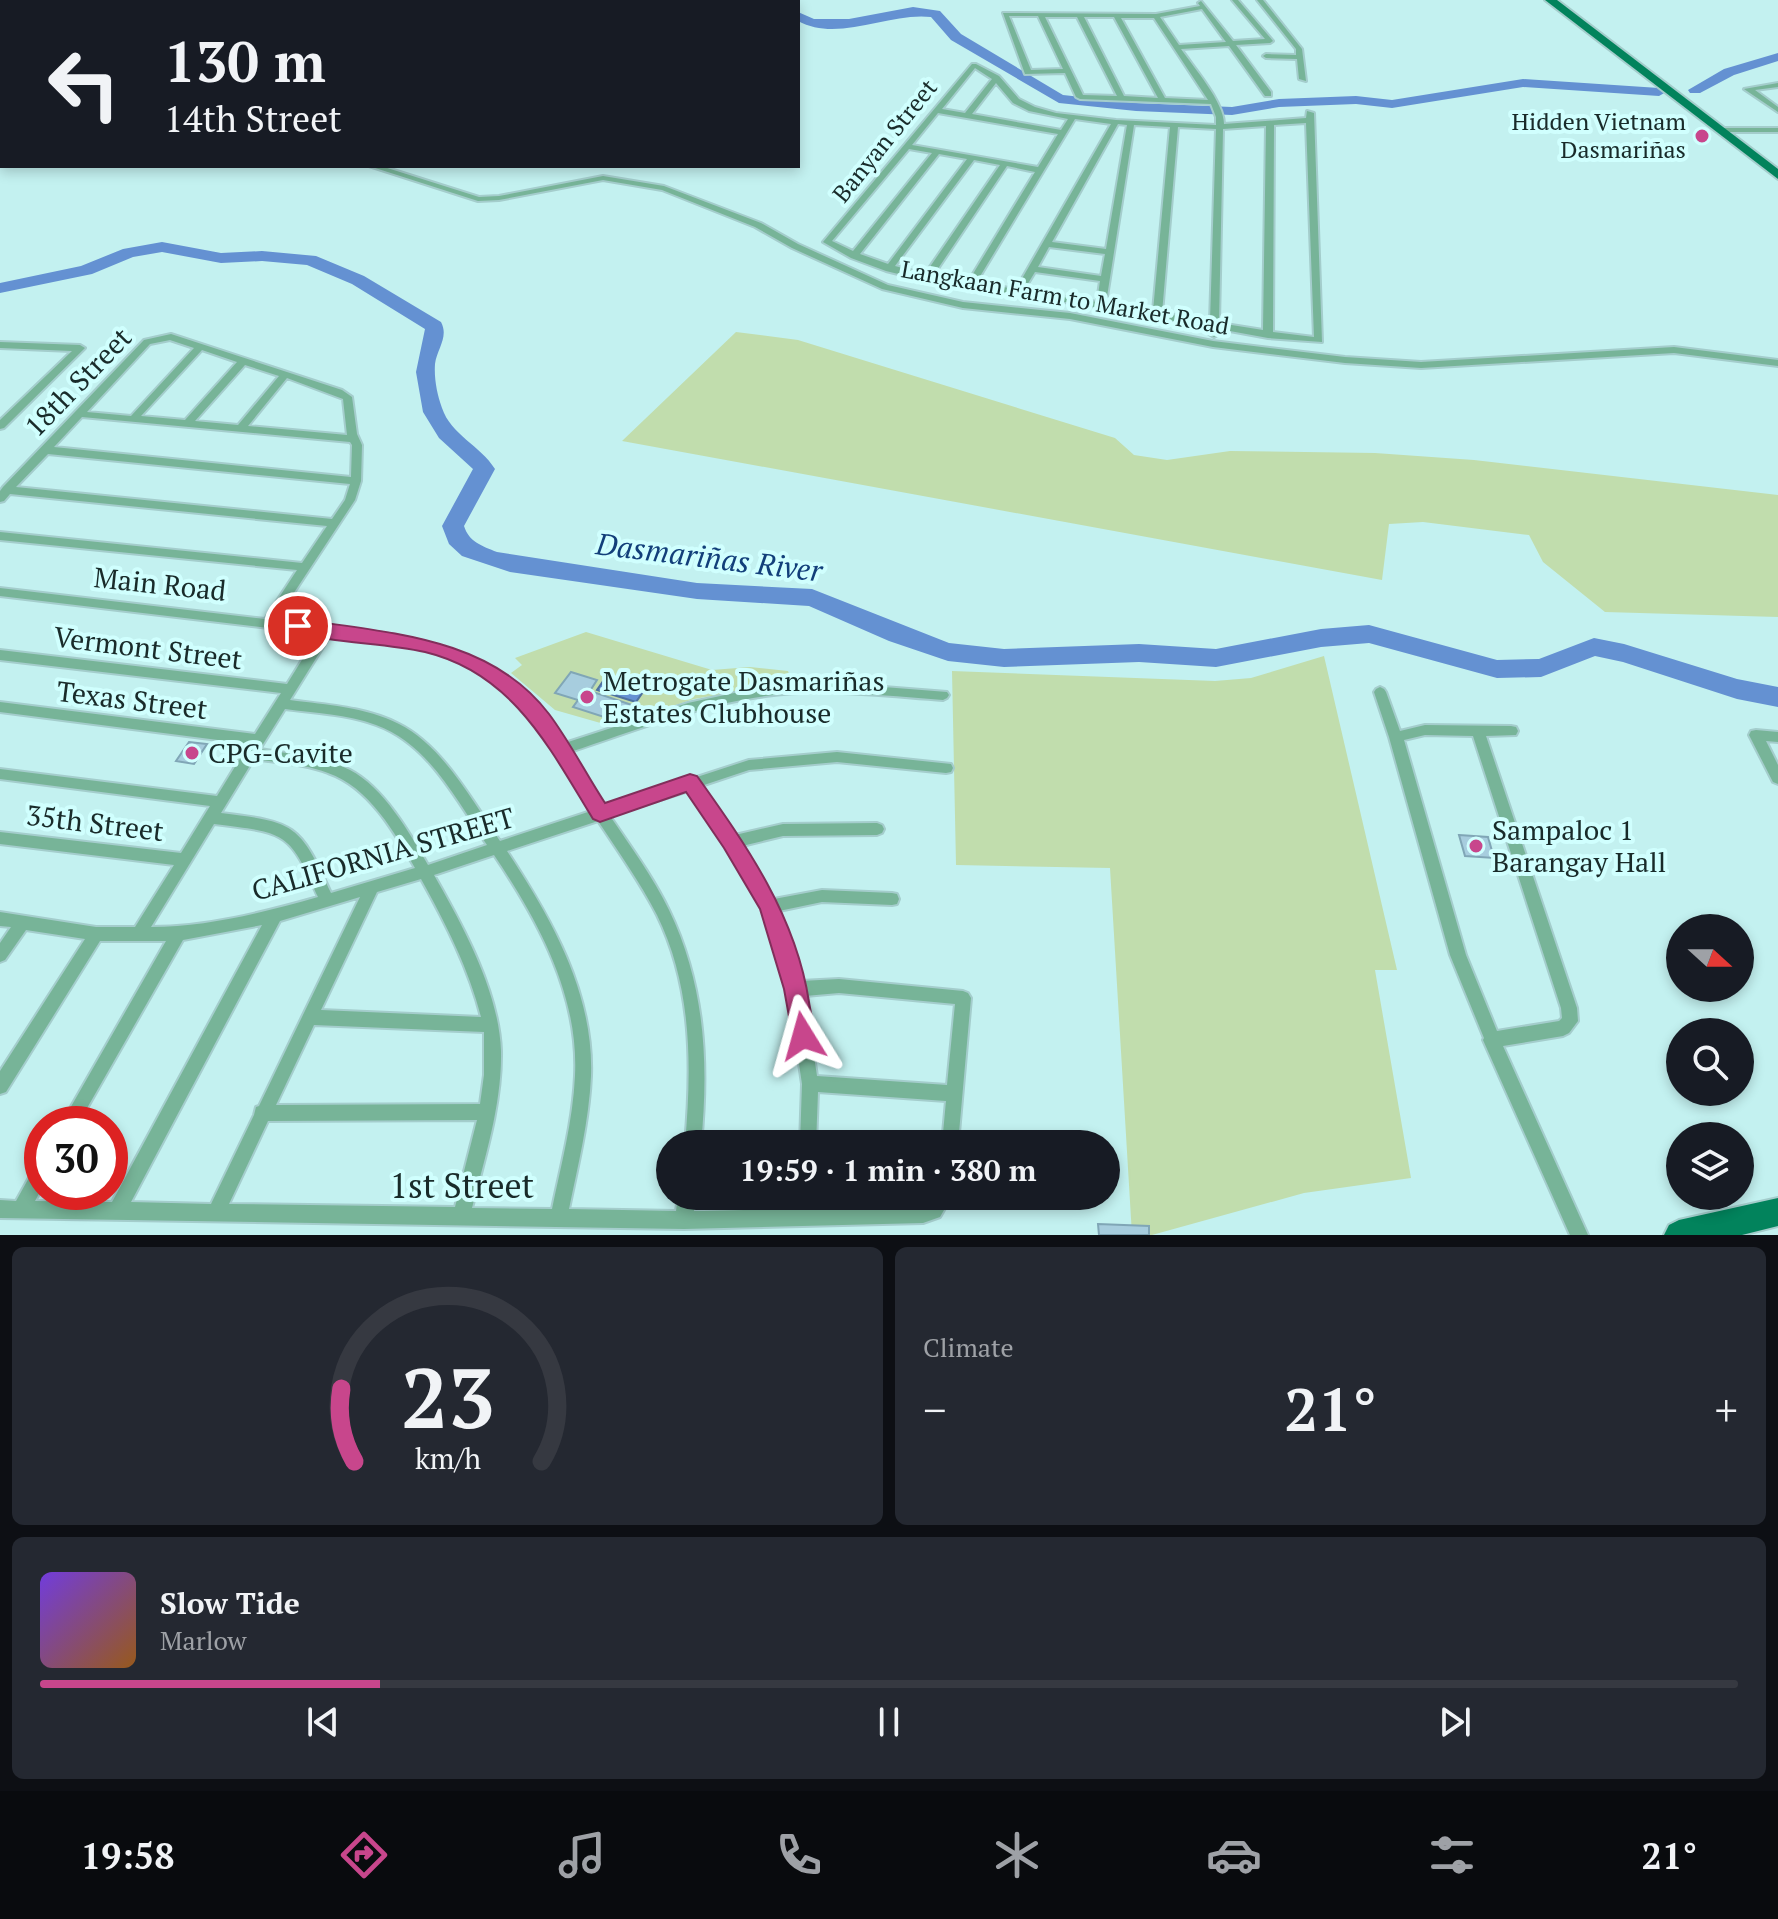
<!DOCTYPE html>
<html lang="en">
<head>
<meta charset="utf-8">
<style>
  :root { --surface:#171b24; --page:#242831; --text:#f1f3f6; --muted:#9ea1a6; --line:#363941; --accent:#c8468c }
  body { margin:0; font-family:"PT Serif",serif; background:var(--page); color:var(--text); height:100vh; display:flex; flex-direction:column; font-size:30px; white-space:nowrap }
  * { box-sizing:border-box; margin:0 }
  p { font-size:26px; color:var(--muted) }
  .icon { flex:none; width:44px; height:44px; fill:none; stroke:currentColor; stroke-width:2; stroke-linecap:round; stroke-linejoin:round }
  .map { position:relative; height:1235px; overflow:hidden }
  .details { display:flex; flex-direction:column; gap:12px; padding:12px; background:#0d0f14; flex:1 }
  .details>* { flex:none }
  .banner { position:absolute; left:0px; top:0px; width:800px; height:168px; box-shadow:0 4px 12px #0003; background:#171b24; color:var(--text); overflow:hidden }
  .needle { width:52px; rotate:111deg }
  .controls { position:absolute; left:1666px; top:914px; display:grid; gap:16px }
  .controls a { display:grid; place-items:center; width:88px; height:88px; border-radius:50%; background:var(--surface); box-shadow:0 4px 12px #0003; font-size:40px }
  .speed { position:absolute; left:24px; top:1106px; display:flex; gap:16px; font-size:40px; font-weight:700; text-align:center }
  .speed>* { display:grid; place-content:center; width:104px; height:104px; border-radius:50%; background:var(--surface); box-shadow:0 4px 12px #0003; line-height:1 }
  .speed .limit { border:12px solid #d22; background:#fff; color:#111 }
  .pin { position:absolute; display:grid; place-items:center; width:68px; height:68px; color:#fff; margin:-34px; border:4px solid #fff; border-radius:50%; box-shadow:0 2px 8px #0007 }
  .me { position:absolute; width:88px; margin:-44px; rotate:352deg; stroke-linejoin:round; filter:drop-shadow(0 0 6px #0008) }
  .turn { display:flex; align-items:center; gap:28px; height:168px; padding:0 32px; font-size:36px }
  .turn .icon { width:104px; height:104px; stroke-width:2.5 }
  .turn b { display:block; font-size:56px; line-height:68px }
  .big { font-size:60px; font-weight:700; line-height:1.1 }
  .details .card { flex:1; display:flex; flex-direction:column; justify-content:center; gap:12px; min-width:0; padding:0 28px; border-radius:12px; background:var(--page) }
  .details .dial { align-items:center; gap:0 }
  .dial svg { height:208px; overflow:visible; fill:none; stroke:var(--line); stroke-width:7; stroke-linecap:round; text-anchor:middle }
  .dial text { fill:var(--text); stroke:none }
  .song { display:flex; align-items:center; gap:24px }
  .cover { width:96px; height:96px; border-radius:12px; background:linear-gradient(135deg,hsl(260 70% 55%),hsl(30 70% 35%)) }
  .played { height:8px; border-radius:4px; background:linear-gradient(90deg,var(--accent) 20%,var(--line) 20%) }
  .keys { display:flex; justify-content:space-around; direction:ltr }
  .heat { display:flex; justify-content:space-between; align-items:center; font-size:44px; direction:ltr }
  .details .tiles { flex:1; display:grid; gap:12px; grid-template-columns:1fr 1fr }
  .card:last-child { grid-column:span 2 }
  .trip { position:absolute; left:656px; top:1130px; width:464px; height:80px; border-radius:40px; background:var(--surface); box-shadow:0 4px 12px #0003; font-weight:700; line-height:80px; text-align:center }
  .dock { display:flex; height:128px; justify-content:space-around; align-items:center; background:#090b0e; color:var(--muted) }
  .dock .icon { width:56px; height:56px }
  .dock .active { color:var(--accent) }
  .dock b { font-size:36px; color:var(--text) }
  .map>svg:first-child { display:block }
  .green { fill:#c1ddad }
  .water { fill:#6491d2; stroke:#4e72a0; stroke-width:2 }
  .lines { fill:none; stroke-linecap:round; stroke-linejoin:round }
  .river { fill:#6491d2; fill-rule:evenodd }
  .building { fill:#a7cdde; stroke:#80a6b6; stroke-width:2 }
  .minor-casing { stroke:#a4cdcc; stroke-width:4 }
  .primary-casing { stroke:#a4cdcc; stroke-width:4 }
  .minor { fill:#77b498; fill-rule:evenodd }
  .primary { fill:#02835c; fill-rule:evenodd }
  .route { fill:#c8468c; stroke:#822e5b; stroke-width:2 }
  .poi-dot { fill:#c8468c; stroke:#d0fffe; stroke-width:3 }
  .labels { text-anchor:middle; stroke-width:8; stroke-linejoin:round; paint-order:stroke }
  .far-poi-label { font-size:24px; fill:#192b2a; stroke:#d0fffe; text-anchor:end }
  .far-street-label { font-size:24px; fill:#192b2a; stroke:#d0fffe }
  .street-label { font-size:28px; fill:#192b2a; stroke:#d0fffe }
  .poi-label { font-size:28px; fill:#192b2a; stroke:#d0fffe; text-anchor:start }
  .water-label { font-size:30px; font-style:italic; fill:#123f7a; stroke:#d0fffe }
  .near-street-label { font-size:34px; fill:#192b2a; stroke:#d0fffe }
</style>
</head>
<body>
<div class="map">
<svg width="1778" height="1235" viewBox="0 0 1778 1235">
  <rect width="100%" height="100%" fill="#c3f1f0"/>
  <g class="green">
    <polygon points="736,332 798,340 1115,438 1134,455 1167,460 1230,451 1375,453 1474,460 1778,495 1778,617 1605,612 1543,562 1529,535 1423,522 1389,524 1382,580 622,441"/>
    <polygon points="586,632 712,670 750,667 788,671 792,682 694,699 611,726 555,710 511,673 522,665 515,658"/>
    <polygon points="1324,656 1397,970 1375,970 1411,1178 1304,1193 1152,1235 1132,1235 1110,868 956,865 952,671 1215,681 1251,678"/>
  </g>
  <polygon class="water" points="606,677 645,689 636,702 597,690"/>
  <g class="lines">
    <g class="river">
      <polygon points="768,0 782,0 783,2 769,2"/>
      <path d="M913,7L940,11L961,34L1063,95L1136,103L1232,107L1279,99L1356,96L1392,100L1523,79L1659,88L1666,92L1659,96L1523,87L1392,108L1356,104L1279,107L1232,115L1136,111L1059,103L951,40L931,17C889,12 838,43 798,21V12L814,19H849Z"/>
      <polygon points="1778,53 1778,61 1734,75 1700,93 1690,93 1688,90 1724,69"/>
      <path d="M162,242L221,253L262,251L316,256L364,276L441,322C449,337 437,349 435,364C434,379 437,394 442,408C451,435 480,445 495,469L464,526C469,542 482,546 497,552L697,583L812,589L949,643L1004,649L1139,644L1216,649L1321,629L1369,625L1497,660L1539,659L1594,638L1624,644L1737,679L1778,687V707L1737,699L1623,662L1595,656L1541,677L1497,678L1369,643L1321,647L1216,667L1139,662L1004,667L948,661L889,641L809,606L697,599L510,572L462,556L449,544L442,526L473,469L439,438L423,412L416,372L425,329L352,284L307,265L262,261L221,263L162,252L133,257L92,274L0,293V283L81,266L123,249Z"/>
    </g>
  </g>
  <g class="building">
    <polygon points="571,672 597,680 590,691 635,706 604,717 573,707 578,700 555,693"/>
    <polygon points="189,742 207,744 194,764 176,761"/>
    <polygon points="1459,835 1488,837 1494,858 1465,856"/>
    <polygon points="1098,1224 1149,1226 1149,1235 1099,1235"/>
  </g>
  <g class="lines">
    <defs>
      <g id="minor">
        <path d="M1232,0H1238L1273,41L1270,43L1236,45L1271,92V96H1265L1229,46L1181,49C1194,68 1224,102 1224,124L1306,118L1307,111L1314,113L1322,342L1268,338L1219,329V334L1214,337L1209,334V327L1071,303L927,281L886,271L851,258L823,242L972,64H976L999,76L1019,99L1035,107L1056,113L1116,120L1216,125V117L1211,104L1080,99L1076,97L1065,73L1025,74L1003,13L1156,14L1200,6L1198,3L1201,1L1233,41L1265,39ZM1202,9L1226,42L1179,45L1160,17ZM1009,16H1038L1063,69L1031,70ZM1045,17H1077L1117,96L1083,95ZM1084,17H1114L1158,98L1124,96ZM1121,18H1154L1208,100L1165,98ZM975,68L992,79L965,113L942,109ZM996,83L1013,103L1029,111L1068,119L1061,130L972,114ZM938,113L1058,134L1038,167L912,145ZM1075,119L1111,124L1016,289L976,283ZM1306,123L1314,337L1273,332L1274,125ZM1118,124L1127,125L1106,249L1052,242ZM1134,125L1170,127L1153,311L1106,303ZM1266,126L1263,330L1219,323L1223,129ZM1178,127L1216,129L1210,322L1162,313ZM909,149L932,153L853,251L832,241ZM939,154L967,159L888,264L860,254ZM974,160L1000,165L925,274L895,266ZM1007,166L1035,172L968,282L933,276ZM1049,247L1105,254L1101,276L1038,267ZM1035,272L1100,281L1097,302L1024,290Z"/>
        <polygon points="1257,0 1263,0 1302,49 1306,81 1299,79 1297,59 1266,58 1263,56 1266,54 1296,55 1296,49"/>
        <polygon points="1778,83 1778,87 1755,90 1778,107 1778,112 1744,89"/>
        <rect x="0" y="117" width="2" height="4"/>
        <polygon points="1717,128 1778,128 1778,132 1720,132 1716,130"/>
        <polygon points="369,166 381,166 479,197 499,196 603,176 664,186 761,223 798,244 888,285 963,302 1070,313 1213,341 1345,357 1421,362 1674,347 1778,360 1778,366 1674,353 1421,368 1345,363 1213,347 1070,319 963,308 882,289 792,248 755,227 662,190 603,180 499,200 478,201"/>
        <path d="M171,334L342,390L352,397L357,434L362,445L361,481L355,500L276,620C391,634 498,633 565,743L688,703L766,686L833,683L947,692L949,695L947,698L943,700C884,696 824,688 765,696C698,705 634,731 570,752L604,807L684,781L690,776L694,778L749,760L837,752L951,764L953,768L951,772L946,773L837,762L749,770L701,786L735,835L783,824L877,823L882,825L884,829L882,833L877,835L783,836L742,846L774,899L822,890L892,893L897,894L899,899L897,904L892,905L822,902L779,911L801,981L839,979L963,991L968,993L971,998L958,1144H942L946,1101L818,1092L816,1144H800L802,1084L788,989L763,908L727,846L688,791L610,816C631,847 653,877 669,910C705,985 709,1063 701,1144H685C692,1066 692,986 657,915C640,882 618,851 598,821L507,851C551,918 594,993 591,1076C589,1121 578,1165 569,1209L676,1211L678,1196H696L694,1211H704L791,1209L792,1196H810L808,1208L923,1205L929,1204L933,1196H952L940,1217L923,1223L684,1229L0,1218V1200L16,1201L36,1165L42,1163V1188L35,1201L112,1202L262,925L183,940L78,1124H61L166,941H100L6,1092L0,1094V1071L85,939L26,930L5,960L0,962V943L11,927L0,926V912L96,927H135L174,865L0,844V832L181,853L210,806L0,779V769L217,796L249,744L0,712V702L255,734L281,693L0,660V650L287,684L318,634L0,596V588L265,619L297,570L0,540V532L302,563L327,526L10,494L4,501L0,502V491L3,487L144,340ZM170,340L194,348L131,416L87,412L150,344ZM202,350L237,362L185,420L141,416ZM245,365L279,376L238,425L195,421ZM287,378L343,399L347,435L248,426ZM82,417L350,442L352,445L351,477L54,447ZM48,454L350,484L345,500L332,519L16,487ZM330,636C354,639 379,640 403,645C454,654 505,681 538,723C559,750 572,782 591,811L500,841C473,802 442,745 399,724C366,707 327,705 290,700ZM285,709C315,713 347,714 376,725C429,744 457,801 487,845L428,865C410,833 383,787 350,770C322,756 290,754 260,749ZM254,759C279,763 305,764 328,773C369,787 395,833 415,868L331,893C300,824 295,822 221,813ZM214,824C285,833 289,830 318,897C265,912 207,927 151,927ZM494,855C538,920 579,995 575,1076C573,1121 561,1165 552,1209L472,1208C485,1157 502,1104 501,1051C499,992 463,926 434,875ZM421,879C445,922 469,969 481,1017L321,1010L377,892ZM360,897L259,1106L256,1107L254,1115L211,1204L131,1202L280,921ZM839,993L955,1004L947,1085L817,1076L805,996ZM314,1025L484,1032V1075L480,1104L276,1105ZM477,1120L455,1207L229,1204L268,1121Z"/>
        <polygon points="0,342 80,345 85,348 4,428 0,429 0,420 72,351 0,348"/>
        <path d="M1380,687L1384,689L1386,692L1400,731L1425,725L1511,726L1516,727L1518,731L1516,735L1486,736L1577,1008L1578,1021L1569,1033L1563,1036L1503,1046L1588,1235H1570L1483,1040L1484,1038L1450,955L1389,737L1374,692L1376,689ZM1425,735L1473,736L1561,1008L1562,1018L1559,1021L1497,1031L1466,955L1404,740Z"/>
        <polygon points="1756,730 1778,732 1778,742 1766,741 1778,765 1778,784 1773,782 1749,735 1751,731"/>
      </g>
      <g id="primary">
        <polygon points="1545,0 1557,0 1778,169 1778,179"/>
        <polygon points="1778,1198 1778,1226 1742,1235 1664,1235 1669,1225 1679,1220"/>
      </g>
    </defs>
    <use href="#minor" class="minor-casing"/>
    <use href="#primary" class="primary-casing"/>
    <use href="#minor" class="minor"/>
    <use href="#primary" class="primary"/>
  </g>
  <path class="route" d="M298,619C387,633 490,636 549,714C570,742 586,774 605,803L690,774L697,776C747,846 796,916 809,1002C811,1016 817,1031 811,1044L803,1048L794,1044L784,989L760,909L724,848L686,792L600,822L593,819C550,749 513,673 425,652C381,642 334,644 292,631L289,626Z"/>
  <g class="poi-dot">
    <circle cx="1702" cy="136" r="8"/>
    <circle cx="587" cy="697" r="8"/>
    <circle cx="192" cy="753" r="8"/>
    <circle cx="1476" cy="846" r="8"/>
  </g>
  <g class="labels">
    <g class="far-poi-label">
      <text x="1686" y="130">Hidden Vietnam<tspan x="1686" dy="28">Dasmariñas</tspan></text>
    </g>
    <g class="far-street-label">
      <text transform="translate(885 141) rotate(-51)" y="8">Banyan Street</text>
      <text transform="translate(1065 298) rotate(10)" y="8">Langkaan Farm to Market Road</text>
    </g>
    <g class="street-label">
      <text transform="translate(78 382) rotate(-46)" y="10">18th Street</text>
      <text transform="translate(160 584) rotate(6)" y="10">Main Road</text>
      <text transform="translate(148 648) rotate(7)" y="10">Vermont Street</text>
      <text transform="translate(132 700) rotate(7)" y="10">Texas Street</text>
      <text transform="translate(95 823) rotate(7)" y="10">35th Street</text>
      <text transform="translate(383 854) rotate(-16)" y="10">CALIFORNIA STREET</text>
    </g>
    <g class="poi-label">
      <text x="603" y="691">Metrogate Dasmariñas<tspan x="603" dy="32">Estates Clubhouse</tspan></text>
      <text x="208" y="763">CPG-Cavite</text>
      <text x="1492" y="840">Sampaloc 1<tspan x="1492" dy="32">Barangay Hall</tspan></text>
    </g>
    <g class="water-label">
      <text transform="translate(709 558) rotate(7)" y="10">Dasmariñas River</text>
    </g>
    <g class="near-street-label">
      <text x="462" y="1198">1st Street</text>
    </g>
  </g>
</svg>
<div class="controls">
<a><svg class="needle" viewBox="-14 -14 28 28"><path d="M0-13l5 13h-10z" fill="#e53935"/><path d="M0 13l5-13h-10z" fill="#9ea1a6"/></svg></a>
<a><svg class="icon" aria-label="search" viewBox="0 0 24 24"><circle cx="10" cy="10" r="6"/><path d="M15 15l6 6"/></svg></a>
<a><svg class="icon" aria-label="layers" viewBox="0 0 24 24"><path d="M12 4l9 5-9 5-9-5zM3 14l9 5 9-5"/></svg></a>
</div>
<div class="speed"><div class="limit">30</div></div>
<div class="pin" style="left:298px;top:626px;background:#d93025"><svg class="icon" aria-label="arrive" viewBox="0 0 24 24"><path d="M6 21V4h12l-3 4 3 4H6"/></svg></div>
<svg class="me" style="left:803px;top:1036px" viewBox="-20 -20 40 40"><path d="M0-17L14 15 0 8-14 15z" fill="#c8468c" stroke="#fff" stroke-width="4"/></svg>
<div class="trip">19:59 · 1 min · 380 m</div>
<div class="banner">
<div class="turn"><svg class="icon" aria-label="left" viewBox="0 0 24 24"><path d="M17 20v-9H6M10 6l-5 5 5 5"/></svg><div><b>130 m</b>14th Street</div></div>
</div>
</div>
<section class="details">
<div class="tiles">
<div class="card dial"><svg viewBox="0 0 100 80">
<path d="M14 69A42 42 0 1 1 86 69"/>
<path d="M14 69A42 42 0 0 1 9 41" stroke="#c8468c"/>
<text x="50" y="56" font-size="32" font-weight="700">23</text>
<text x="50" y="72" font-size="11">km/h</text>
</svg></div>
<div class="card"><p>Climate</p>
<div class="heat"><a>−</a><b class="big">21°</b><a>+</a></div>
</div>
<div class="card">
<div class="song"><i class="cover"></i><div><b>Slow Tide</b><p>Marlow</p></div></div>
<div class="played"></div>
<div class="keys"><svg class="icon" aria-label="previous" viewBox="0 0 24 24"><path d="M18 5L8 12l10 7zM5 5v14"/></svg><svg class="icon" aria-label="pause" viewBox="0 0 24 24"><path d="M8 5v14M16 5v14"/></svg><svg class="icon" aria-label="next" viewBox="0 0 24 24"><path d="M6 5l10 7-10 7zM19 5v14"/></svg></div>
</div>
</div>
</section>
<nav class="dock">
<b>19:58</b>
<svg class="icon active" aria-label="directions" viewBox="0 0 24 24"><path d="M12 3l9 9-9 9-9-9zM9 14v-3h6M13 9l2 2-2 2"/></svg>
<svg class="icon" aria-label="music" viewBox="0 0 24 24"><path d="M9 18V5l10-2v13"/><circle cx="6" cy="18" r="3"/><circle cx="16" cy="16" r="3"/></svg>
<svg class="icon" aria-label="phone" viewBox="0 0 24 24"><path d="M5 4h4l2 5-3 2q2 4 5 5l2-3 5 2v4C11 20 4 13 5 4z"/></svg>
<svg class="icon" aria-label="climate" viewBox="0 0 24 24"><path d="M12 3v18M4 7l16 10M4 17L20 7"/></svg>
<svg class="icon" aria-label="car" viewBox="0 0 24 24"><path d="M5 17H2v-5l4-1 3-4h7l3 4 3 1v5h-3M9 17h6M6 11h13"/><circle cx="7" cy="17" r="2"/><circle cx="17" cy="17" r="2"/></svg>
<svg class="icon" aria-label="filters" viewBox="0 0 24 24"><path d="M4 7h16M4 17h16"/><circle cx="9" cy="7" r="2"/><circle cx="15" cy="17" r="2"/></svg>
<b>21°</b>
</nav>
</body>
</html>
